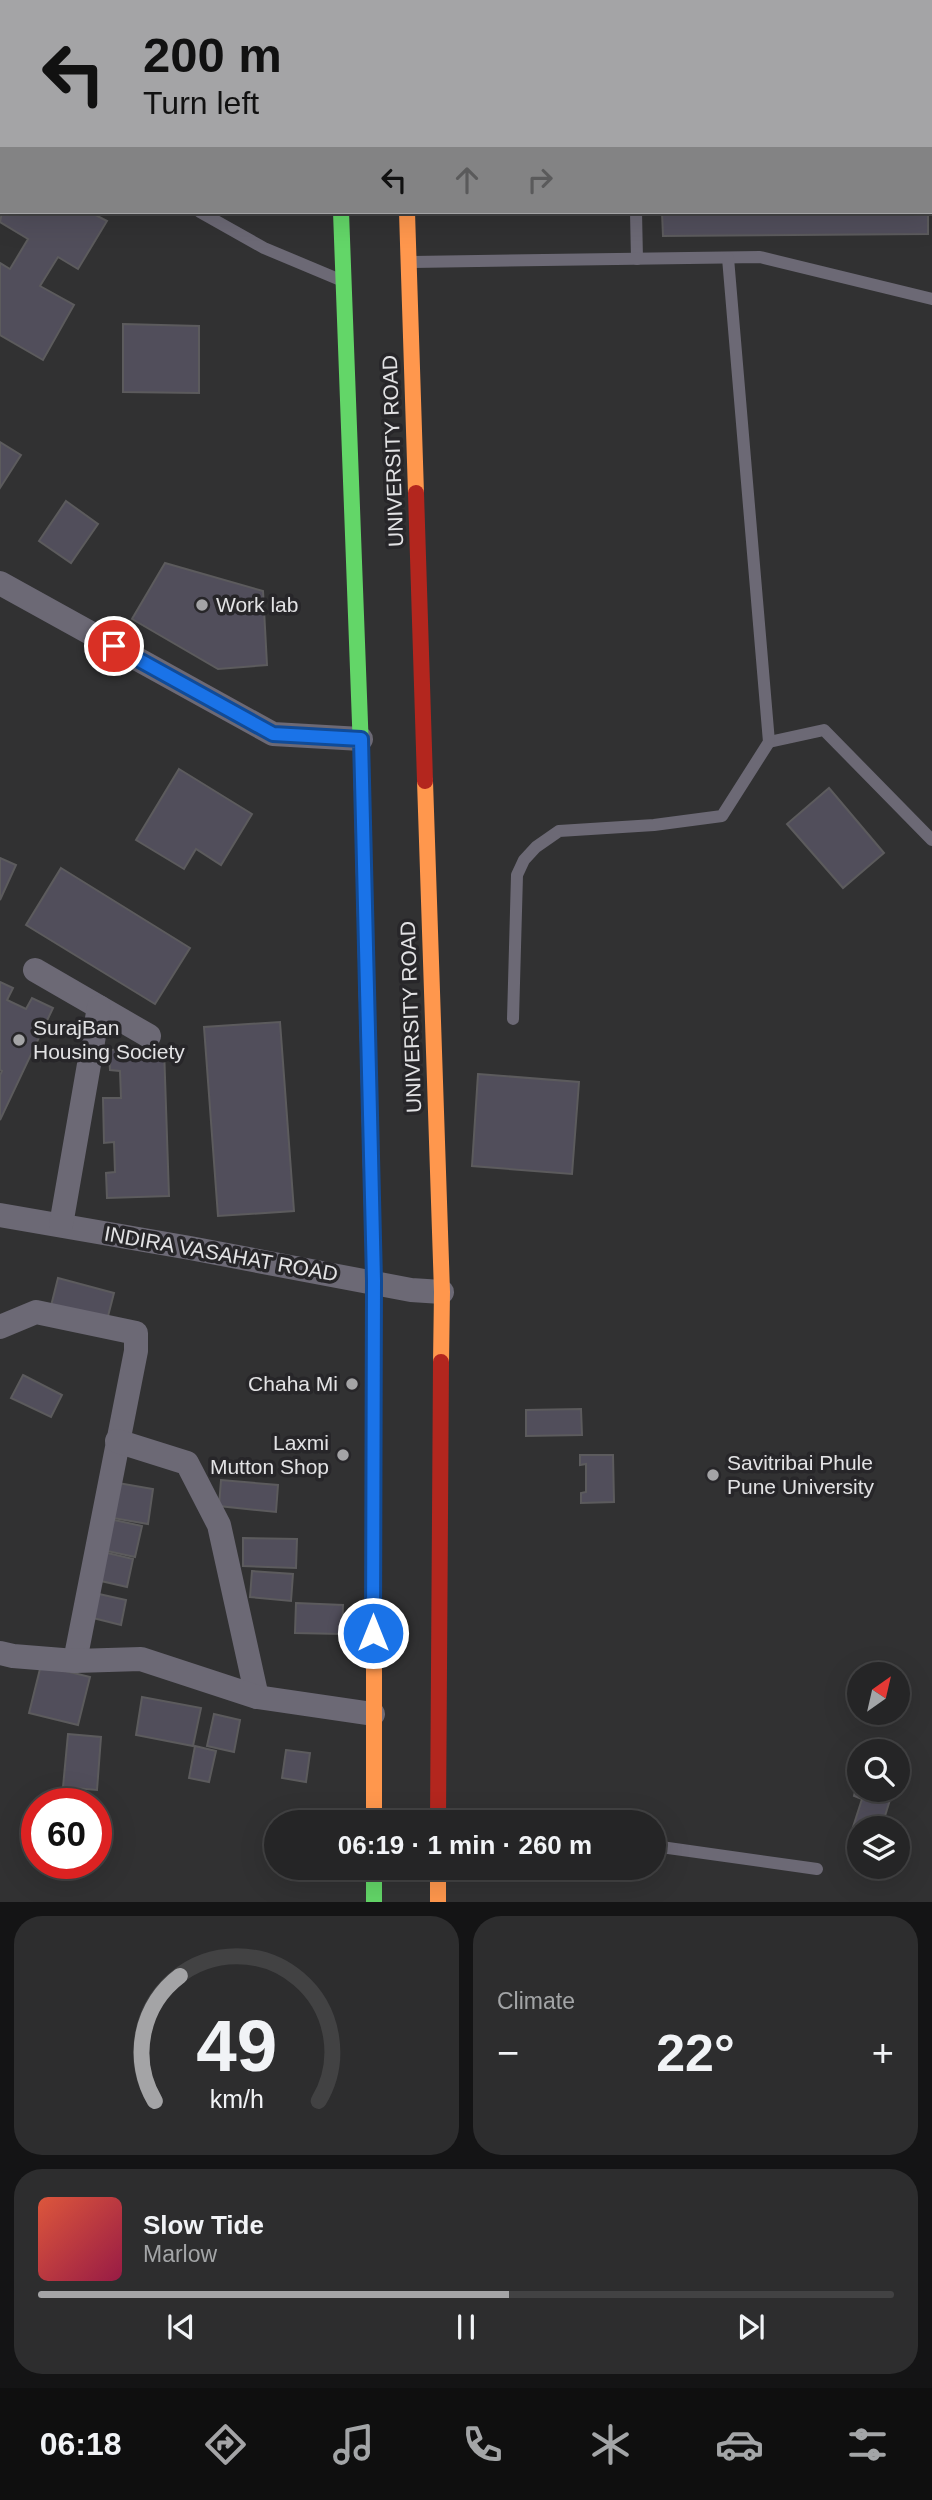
<!DOCTYPE html>
<html lang="en">
<head>
<meta charset="utf-8">
<style>
  :root { --surface:#252526; --page:#2d2d2e; --text:#f1f3f6; --muted:#a3a5a7; --line:#424243; --accent:#a4a4a6 }
  body { margin:0; font-family:Arial,sans-serif; background:var(--page); color:var(--text); height:100vh; display:flex; flex-direction:column; font-size:26px; white-space:nowrap }
  * { box-sizing:border-box; margin:0 }
  p { font-size:23px; color:var(--muted) }
  .icon { flex:none; width:38px; height:38px; fill:none; stroke:currentColor; stroke-width:2; stroke-linecap:round; stroke-linejoin:round }
  .map { position:relative; height:1902px; overflow:hidden }
  .details { display:flex; flex-direction:column; gap:14px; padding:14px; background:#141415; flex:1 }
  .details>* { flex:none }
  .hud { position:absolute; left:0px; top:0px; width:933px; height:214px; box-shadow:0 7px 28px #0002,0 0 0 2px var(--line); background:#a4a4a6; color:#111; overflow:hidden }
  .needle { width:46px; rotate:34deg }
  .fabs { position:absolute; left:847px; top:1662px; display:grid; gap:14px }
  .fabs a { display:grid; place-items:center; width:63px; height:63px; border-radius:50%; background:var(--surface); box-shadow:0 7px 28px #0002,0 0 0 2px var(--line); font-size:35px }
  .speed { position:absolute; left:21px; top:1788px; display:flex; gap:14px; font-size:35px; font-weight:700; text-align:center }
  .speed>* { display:grid; place-content:center; width:91px; height:91px; border-radius:50%; background:var(--surface); box-shadow:0 7px 28px #0002,0 0 0 2px var(--line); line-height:1 }
  .speed .limit { border:10px solid #d22; background:#fff; color:#111 }
  .pin { position:absolute; display:grid; place-items:center; width:60px; height:60px; color:#fff; margin:-30px; border:4px solid #fff; border-radius:50%; box-shadow:0 2px 7px #0007 }
  .me { position:absolute; width:77px; margin:-38px; rotate:0deg; stroke-linejoin:round; filter:drop-shadow(0 0 5px #0008) }
  .turn { display:flex; align-items:center; gap:24px; height:147px; padding:0 28px; font-size:32px }
  .turn .icon { width:91px; height:91px; stroke-width:2.5 }
  .turn b { display:block; font-size:49px; line-height:60px }
  .lanes { display:flex; align-items:center; height:66px; padding:0 28px; background:#0003; justify-content:center; gap:35px; direction:ltr }
  .lanes .off { opacity:.35 }
  .big { font-size:52px; font-weight:700; line-height:1.1 }
  .details .tile { flex:1; display:flex; flex-direction:column; justify-content:center; gap:10px; min-width:0; padding:0 24px; border-radius:28px; background:var(--page) }
  .details .dial { align-items:center; gap:0 }
  .dial svg { height:182px; overflow:visible; fill:none; stroke:var(--line); stroke-width:7; stroke-linecap:round; text-anchor:middle }
  .dial text { fill:var(--text); stroke:none }
  .song { display:flex; align-items:center; gap:21px }
  .cover { width:84px; height:84px; border-radius:10px; background:linear-gradient(135deg,hsl(10 70% 55%),hsl(340 70% 35%)) }
  .played { height:7px; border-radius:4px; background:linear-gradient(90deg,var(--accent) 55%,var(--line) 55%) }
  .keys { display:flex; justify-content:space-around; direction:ltr }
  .heat { display:flex; justify-content:space-between; align-items:center; font-size:38px; direction:ltr }
  .details .tiles { flex:1; display:grid; gap:14px; grid-template-columns:1fr 1fr }
  .tile:last-child { grid-column:span 2 }
  .trip { position:absolute; left:264px; top:1810px; width:402px; height:70px; border-radius:35px; background:var(--surface); box-shadow:0 7px 28px #0002,0 0 0 2px var(--line); font-weight:700; line-height:70px; text-align:center }
  .tab-bar { display:flex; height:112px; justify-content:space-around; align-items:center; background:#0f0f0f; color:var(--muted) }
  .tab-bar .icon { width:49px; height:49px }
  .tab-bar .active { color:var(--accent) }
  .tab-bar b { font-size:32px; color:var(--text) }
  .map>svg:first-child { display:block }
  .building { fill:#514e5b; stroke:#5c5b5d; stroke-width:2 }
  .lines { fill:none; stroke-linecap:round; stroke-linejoin:round }
  .lane { stroke:#6c6975; stroke-width:12 }
  .street { stroke:#6c6975; stroke-width:24 }
  .fast { stroke:#63d668; stroke-width:16 }
  .slow { stroke:#ff974d; stroke-width:16 }
  .jam { stroke:#b3261e; stroke-width:16 }
  .route-casing { stroke:#114b97; stroke-width:18 }
  .route { stroke:#1a73e8; stroke-width:12 }
  .poi-dot { fill:#a4a4a6; stroke:#272629; stroke-width:2.5 }
  .labels { text-anchor:middle; stroke-width:7; stroke-linejoin:round; paint-order:stroke }
  .street-label { font-size:21px; fill:#e2e2e4; stroke:#272629 }
  .poi-label { font-size:21px; fill:#e2e2e4; stroke:#272629; text-anchor:start }
</style>
</head>
<body>
<div class="map">
<svg width="932" height="1902" viewBox="0 0 932 1902">
  <rect width="100%" height="100%" fill="#313132"/>
  <g class="building">
    <polygon points="660,0 932,0 932,171 931,2"/>
    <polygon points="2,212 90,212 107,221 78,269 58,257 40,286 74,305 43,360 0,335 0,263 10,269 28,239 0,222"/>
    <polygon points="662,212 928,212 928,234 663,236"/>
    <polygon points="123,324 199,326 199,393 123,392"/>
    <polygon points="0,442 21,455 0,488"/>
    <polygon points="66,501 98,524 71,563 39,541"/>
    <polygon points="165,563 263,591 267,665 218,669 132,619"/>
    <polygon points="179,769 252,814 221,865 196,849 184,869 136,840"/>
    <polygon points="829,788 884,853 843,888 787,824"/>
    <polygon points="0,858 16,865 0,900"/>
    <polygon points="61,868 190,948 155,1004 26,925"/>
    <polygon points="0,982 13,988 7,1000 26,1009 32,998 53,1008 0,1120 0,1075 2,1071 0,1070"/>
    <polygon points="280,1022 294,1211 218,1216 204,1027"/>
    <polygon points="164,1048 169,1196 107,1198 106,1173 115,1172 114,1142 104,1143 103,1098 121,1098 120,1071 110,1070 109,1050"/>
    <polygon points="478,1074 579,1082 572,1174 472,1166"/>
    <polygon points="58,1278 114,1293 107,1320 51,1306"/>
    <polygon points="23,1375 62,1395 51,1417 11,1398"/>
    <polygon points="581,1409 582,1435 526,1436 526,1410"/>
    <polygon points="580,1455 613,1455 614,1502 581,1503 581,1493 586,1492 586,1464 580,1465"/>
    <polygon points="221,1480 278,1485 276,1512 219,1506"/>
    <polygon points="118,1483 153,1489 148,1524 113,1518"/>
    <polygon points="105,1518 142,1526 135,1557 98,1549"/>
    <polygon points="243,1538 297,1539 296,1568 243,1566"/>
    <polygon points="99,1551 133,1559 127,1587 92,1579"/>
    <polygon points="252,1571 293,1574 291,1601 250,1597"/>
    <polygon points="99,1594 126,1600 121,1625 93,1618"/>
    <polygon points="296,1603 343,1605 342,1634 295,1633"/>
    <polygon points="41,1665 90,1677 78,1725 29,1713"/>
    <polygon points="142,1697 201,1708 193,1746 136,1735"/>
    <polygon points="214,1714 240,1720 234,1752 207,1746"/>
    <polygon points="68,1734 101,1737 97,1790 63,1787"/>
    <polygon points="195,1746 216,1751 209,1782 189,1778"/>
    <polygon points="286,1750 310,1753 306,1782 282,1778"/>
    <polygon points="857,1784 859,1790 893,1790 881,1829 853,1827 862,1799 854,1796"/>
  </g>
  <g class="lines">
    <g class="lane">
      <polyline points="632,0 632,2"/>
      <polyline points="0,99 2,100"/>
      <polyline points="200,212 264,248 338,279"/>
      <polyline points="636,212 637,259"/>
      <polyline points="412,262 760,257 932,299"/>
      <polyline points="769,742 824,730 932,840"/>
      <polyline points="513,1019 517,875 524,860 536,847 559,831 654,825 722,816 769,742 728,258"/>
      <polyline points="442,1815 489,1822"/>
      <polyline points="654,1846 817,1869"/>
    </g>
    <g class="street">
      <polyline points="0,583 273,734 361,739"/>
      <polyline points="35,970 149,1036"/>
      <polyline points="0,1215 190,1248 411,1290 442,1292"/>
      <polyline points="61,1225 99,1007"/>
      <polyline points="0,1327 36,1312 136,1333 136,1351 75,1661"/>
      <polyline points="117,1441 187,1463 219,1525 257,1697"/>
      <polyline points="0,1653 13,1656 75,1661 141,1659 257,1697 373,1714"/>
    </g>
    <g class="fast">
      <polyline points="336,0 336,2"/>
      <polyline points="341,212 361,750"/>
      <polyline points="371,1170 374,1281 374,1639"/>
      <polyline points="374,1867 374,1902"/>
    </g>
    <g class="slow">
      <polyline points="407,212 416,493"/>
      <polyline points="361,750 371,1170"/>
      <polyline points="425,781 442,1292 441,1362"/>
      <polyline points="374,1639 374,1822"/>
      <polyline points="438,1867 438,1902"/>
    </g>
    <g class="jam">
      <polyline points="400,0 400,2"/>
      <polyline points="416,493 425,781"/>
      <polyline points="438,1822 441,1362"/>
    </g>
  </g>
  <g class="lines">
    <defs>
      <polyline id="route" points="114,646 273,734 361,739 374,1281 373,1633"/>
    </defs>
    <use href="#route" class="route-casing"/>
    <use href="#route" class="route"/>
  </g>
  <g class="poi-dot">
    <circle cx="202" cy="605" r="7"/>
    <circle cx="19" cy="1040" r="7"/>
    <circle cx="352" cy="1384" r="7"/>
    <circle cx="343" cy="1455" r="7"/>
    <circle cx="713" cy="1475" r="7"/>
  </g>
  <g class="labels">
    <g class="street-label">
      <text transform="translate(393 451) rotate(-92)" y="7">UNIVERSITY ROAD</text>
      <text transform="translate(411 1017) rotate(-92)" y="7">UNIVERSITY ROAD</text>
      <text transform="translate(221 1254) rotate(10)" y="7">INDIRA VASAHAT ROAD</text>
    </g>
    <g class="poi-label">
      <text x="216" y="612">Work lab</text>
      <text x="33" y="1035">SurajBan<tspan x="33" dy="24">Housing Society</tspan></text>
      <text x="338" y="1391" text-anchor="end">Chaha Mi</text>
      <text x="329" y="1450" text-anchor="end">Laxmi<tspan x="329" dy="24">Mutton Shop</tspan></text>
      <text x="727" y="1470">Savitribai Phule<tspan x="727" dy="24">Pune University</tspan></text>
    </g>
  </g>
</svg>
<div class="fabs">
<a><svg class="needle" viewBox="-14 -14 28 28"><path d="M0-13l5 13h-10z" fill="#e53935"/><path d="M0 13l5-13h-10z" fill="#a3a5a7"/></svg></a>
<a><svg class="icon" aria-label="search" viewBox="0 0 24 24"><circle cx="10" cy="10" r="6"/><path d="M15 15l6 6"/></svg></a>
<a><svg class="icon" aria-label="layers" viewBox="0 0 24 24"><path d="M12 4l9 5-9 5-9-5zM3 14l9 5 9-5"/></svg></a>
</div>
<div class="speed"><div class="limit">60</div></div>
<div class="pin" style="left:114px;top:646px;background:#d93025"><svg class="icon" aria-label="arrive" viewBox="0 0 24 24"><path d="M6 21V4h12l-3 4 3 4H6"/></svg></div>
<svg class="me" style="left:373px;top:1633px" viewBox="-20 -20 40 40"><circle r="17" fill="#1a73e8" stroke="#fff" stroke-width="3"/><path d="M0-11L8 9 0 5-8 9z" fill="#fff"/></svg>
<div class="trip">06:19 · 1 min · 260 m</div>
<div class="hud">
<div class="turn"><svg class="icon" aria-label="left" viewBox="0 0 24 24"><path d="M17 20v-9H6M10 6l-5 5 5 5"/></svg><div><b>200 m</b>Turn left</div></div>
<div class="lanes"><svg class="icon" aria-label="left" viewBox="0 0 24 24"><path d="M17 20v-9H6M10 6l-5 5 5 5"/></svg><svg class="icon off" aria-label="ahead" viewBox="0 0 24 24"><path d="M12 20V5M6 11l6-6 6 6"/></svg><svg class="icon off" aria-label="right" viewBox="0 0 24 24"><path d="M7 20v-9h11M14 6l5 5-5 5"/></svg></div>
</div>
</div>
<section class="details">
<div class="tiles">
<div class="tile dial"><svg viewBox="0 0 100 80">
<path d="M14 69A42 42 0 1 1 86 69"/>
<path d="M14 69A42 42 0 0 1 25 14" stroke="#a4a4a6"/>
<text x="50" y="56" font-size="32" font-weight="700">49</text>
<text x="50" y="72" font-size="11">km/h</text>
</svg></div>
<div class="tile"><p>Climate</p>
<div class="heat"><a>−</a><b class="big">22°</b><a>+</a></div>
</div>
<div class="tile">
<div class="song"><i class="cover"></i><div><b>Slow Tide</b><p>Marlow</p></div></div>
<div class="played"></div>
<div class="keys"><svg class="icon" aria-label="previous" viewBox="0 0 24 24"><path d="M18 5L8 12l10 7zM5 5v14"/></svg><svg class="icon" aria-label="pause" viewBox="0 0 24 24"><path d="M8 5v14M16 5v14"/></svg><svg class="icon" aria-label="next" viewBox="0 0 24 24"><path d="M6 5l10 7-10 7zM19 5v14"/></svg></div>
</div>
</div>
</section>
<nav class="tab-bar">
<b>06:18</b>
<svg class="icon active" aria-label="directions" viewBox="0 0 24 24"><path d="M12 3l9 9-9 9-9-9zM9 14v-3h6M13 9l2 2-2 2"/></svg>
<svg class="icon" aria-label="music" viewBox="0 0 24 24"><path d="M9 18V5l10-2v13"/><circle cx="6" cy="18" r="3"/><circle cx="16" cy="16" r="3"/></svg>
<svg class="icon" aria-label="phone" viewBox="0 0 24 24"><path d="M5 4h4l2 5-3 2q2 4 5 5l2-3 5 2v4C11 20 4 13 5 4z"/></svg>
<svg class="icon" aria-label="climate" viewBox="0 0 24 24"><path d="M12 3v18M4 7l16 10M4 17L20 7"/></svg>
<svg class="icon" aria-label="car" viewBox="0 0 24 24"><path d="M5 17H2v-5l4-1 3-4h7l3 4 3 1v5h-3M9 17h6M6 11h13"/><circle cx="7" cy="17" r="2"/><circle cx="17" cy="17" r="2"/></svg>
<svg class="icon" aria-label="filters" viewBox="0 0 24 24"><path d="M4 7h16M4 17h16"/><circle cx="9" cy="7" r="2"/><circle cx="15" cy="17" r="2"/></svg>
</nav>
</body>
</html>
